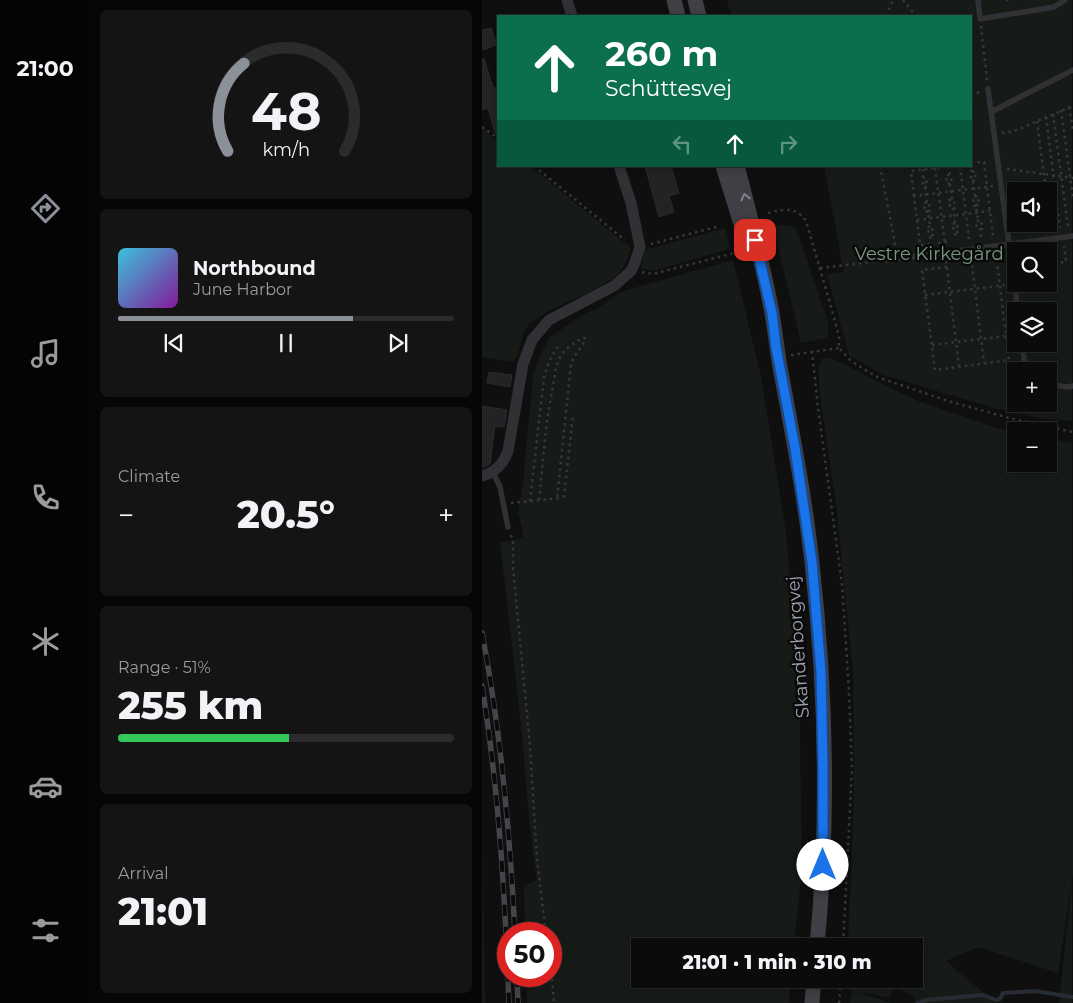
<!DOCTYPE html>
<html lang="en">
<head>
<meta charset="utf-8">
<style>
  :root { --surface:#0b0b0c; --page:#141415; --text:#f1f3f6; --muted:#9a9b9d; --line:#2b2b2d; --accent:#8c9099 }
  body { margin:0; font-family:Montserrat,sans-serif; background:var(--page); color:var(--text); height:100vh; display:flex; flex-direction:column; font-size:19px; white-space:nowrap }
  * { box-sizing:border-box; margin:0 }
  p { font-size:16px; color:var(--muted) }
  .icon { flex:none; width:28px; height:28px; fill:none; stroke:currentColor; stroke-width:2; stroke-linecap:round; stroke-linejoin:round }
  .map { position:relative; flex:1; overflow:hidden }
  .sheet { display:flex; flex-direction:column; gap:10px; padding:10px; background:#060607; width:392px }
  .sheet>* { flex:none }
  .top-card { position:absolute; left:15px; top:15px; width:475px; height:152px; border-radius:0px; box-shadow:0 2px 8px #0003,0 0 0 1px var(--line); background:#0b6e4f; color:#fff; overflow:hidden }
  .controls { position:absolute; left:525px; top:182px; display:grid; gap:10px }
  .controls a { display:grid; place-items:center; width:50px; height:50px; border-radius:0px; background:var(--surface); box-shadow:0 2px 8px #0003,0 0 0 1px var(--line); font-size:25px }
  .speed { position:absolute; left:15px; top:922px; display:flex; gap:10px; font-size:25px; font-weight:700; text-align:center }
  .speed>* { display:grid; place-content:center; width:65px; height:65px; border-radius:50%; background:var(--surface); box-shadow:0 2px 8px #0003,0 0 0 1px var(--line); line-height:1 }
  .speed .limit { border:8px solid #d22; background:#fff; color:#111 }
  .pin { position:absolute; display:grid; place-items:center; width:42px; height:42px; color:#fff; margin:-21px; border-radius:10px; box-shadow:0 2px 8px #0006 }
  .me { position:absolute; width:55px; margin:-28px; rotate:0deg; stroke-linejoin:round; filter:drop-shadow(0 0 4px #0008) }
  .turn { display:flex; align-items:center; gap:18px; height:105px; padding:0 25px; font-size:22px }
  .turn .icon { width:65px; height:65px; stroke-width:2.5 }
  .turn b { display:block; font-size:35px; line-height:42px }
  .lanes { display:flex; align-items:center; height:48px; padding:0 25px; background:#0003; justify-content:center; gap:25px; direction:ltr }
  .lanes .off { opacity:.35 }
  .big { font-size:38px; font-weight:800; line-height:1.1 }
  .sheet .tile { flex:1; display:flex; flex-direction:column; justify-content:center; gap:8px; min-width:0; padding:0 18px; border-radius:8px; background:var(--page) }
  .sheet .dial { align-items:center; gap:0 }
  .dial svg { height:130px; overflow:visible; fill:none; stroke:var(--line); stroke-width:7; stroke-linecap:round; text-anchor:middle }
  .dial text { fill:var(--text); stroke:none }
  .song { display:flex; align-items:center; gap:15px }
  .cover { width:60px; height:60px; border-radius:8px; background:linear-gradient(135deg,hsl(190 70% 55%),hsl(290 70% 35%)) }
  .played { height:5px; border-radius:2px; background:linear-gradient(90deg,var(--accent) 70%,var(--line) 70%) }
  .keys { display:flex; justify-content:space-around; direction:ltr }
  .heat { display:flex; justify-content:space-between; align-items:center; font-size:28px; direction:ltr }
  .charge { height:8px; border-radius:4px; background:linear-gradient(90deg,#34c759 51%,var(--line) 0) }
  .trip { position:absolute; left:149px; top:938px; width:292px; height:50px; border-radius:0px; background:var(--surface); box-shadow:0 2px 8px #0003,0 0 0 1px var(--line); font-weight:800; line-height:50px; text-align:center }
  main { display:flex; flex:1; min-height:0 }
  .menu { display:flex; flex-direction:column; width:90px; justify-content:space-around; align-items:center; background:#040405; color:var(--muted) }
  .menu .icon { width:35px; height:35px }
  .menu .on { color:var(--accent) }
  .menu b { font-size:22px; color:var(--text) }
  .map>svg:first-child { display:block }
  .green { fill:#161b17; fill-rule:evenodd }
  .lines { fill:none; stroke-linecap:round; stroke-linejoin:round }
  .stream { stroke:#272c33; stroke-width:4 }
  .building { fill:#232224; stroke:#2a292c }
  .path { stroke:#37373c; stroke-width:2.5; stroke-dasharray:2.5 4; stroke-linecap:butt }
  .lane { stroke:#313135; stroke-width:5.5 }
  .street { stroke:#313135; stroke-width:11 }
  .secondary { stroke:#3f3f45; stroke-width:15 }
  .rail-casing { stroke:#44444a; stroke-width:5.5 }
  .rail { stroke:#0b0a0b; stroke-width:4; stroke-dasharray:11; stroke-linecap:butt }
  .oneway { stroke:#7f808b }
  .route-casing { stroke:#114b97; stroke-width:12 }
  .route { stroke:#1a73e8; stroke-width:9 }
  .labels { text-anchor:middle; stroke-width:5; stroke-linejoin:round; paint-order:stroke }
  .park-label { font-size:18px; fill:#799a81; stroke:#0b0a0b }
  .street-label { font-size:18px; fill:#a1a3b0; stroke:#0b0a0b }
</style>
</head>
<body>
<main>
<nav class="menu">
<b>21:00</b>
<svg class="icon on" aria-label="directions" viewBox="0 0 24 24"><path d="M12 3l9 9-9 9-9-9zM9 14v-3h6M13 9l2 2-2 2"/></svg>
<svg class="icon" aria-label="music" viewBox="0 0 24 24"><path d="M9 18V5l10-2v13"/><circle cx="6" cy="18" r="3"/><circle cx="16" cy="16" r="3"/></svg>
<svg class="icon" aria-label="phone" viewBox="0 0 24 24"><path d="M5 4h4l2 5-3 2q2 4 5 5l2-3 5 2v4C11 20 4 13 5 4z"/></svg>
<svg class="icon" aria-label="climate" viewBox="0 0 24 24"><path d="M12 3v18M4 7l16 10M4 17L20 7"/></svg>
<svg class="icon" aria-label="car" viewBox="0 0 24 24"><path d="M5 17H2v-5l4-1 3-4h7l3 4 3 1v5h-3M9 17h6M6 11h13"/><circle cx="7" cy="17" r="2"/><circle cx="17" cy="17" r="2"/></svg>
<svg class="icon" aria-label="filters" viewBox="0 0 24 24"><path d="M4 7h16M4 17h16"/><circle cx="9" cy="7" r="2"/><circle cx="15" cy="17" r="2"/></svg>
</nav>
<section class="sheet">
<div class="tile dial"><svg viewBox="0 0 100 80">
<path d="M14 69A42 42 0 1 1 86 69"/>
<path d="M14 69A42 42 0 0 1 24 15" stroke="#8c9099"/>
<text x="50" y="56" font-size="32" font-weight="700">48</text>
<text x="50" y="72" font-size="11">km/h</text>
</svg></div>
<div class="tile">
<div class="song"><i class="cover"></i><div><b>Northbound</b><p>June Harbor</p></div></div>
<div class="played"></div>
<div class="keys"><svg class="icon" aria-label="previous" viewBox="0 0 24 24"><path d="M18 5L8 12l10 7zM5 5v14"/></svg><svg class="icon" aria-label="pause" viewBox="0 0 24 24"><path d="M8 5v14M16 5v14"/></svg><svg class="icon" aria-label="next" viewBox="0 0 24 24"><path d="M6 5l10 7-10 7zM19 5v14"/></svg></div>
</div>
<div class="tile"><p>Climate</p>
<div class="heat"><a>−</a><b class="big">20.5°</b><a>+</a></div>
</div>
<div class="tile"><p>Range · 51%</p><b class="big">255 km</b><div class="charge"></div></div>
<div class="tile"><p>Arrival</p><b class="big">21:01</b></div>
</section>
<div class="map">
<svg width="591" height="1003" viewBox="0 0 591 1003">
  <rect width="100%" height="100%" fill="#0f0f10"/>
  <g class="green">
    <path d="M245,0H590V421L562,419L516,409L401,375L367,355L345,274L362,272L342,166H489V16H249ZM534,191H566V224H534ZM534,251H566V284H534ZM534,311H566V344H534ZM534,371H566V404H534Z"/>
    <path d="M0,128L16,141V166H48L149,248C146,258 143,268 135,275C110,296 76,302 50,322C37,331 41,355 30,362L0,357Z"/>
    <polygon points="301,225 309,226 314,228 347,325 345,338 319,343 291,226"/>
    <polygon points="243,228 248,249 171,271 159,268 163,250"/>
    <polygon points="251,260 279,376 304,532 317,679 320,870 312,946 158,946 158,979 309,979 307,1003 45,1003 44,976 69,976 69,934 43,934 42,886 55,880 48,828 39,725 18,542 37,539 41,537 40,527 36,513 41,482 51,376 56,359 68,337 104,313 115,309 138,292"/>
    <polygon points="341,358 349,358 433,400 515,428 534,432 534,464 566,464 566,438 590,443 591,874 576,973 496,947 464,961 512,1002 521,1003 433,1003 433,998 413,986 408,998 373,991 409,1003 368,1003 369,990 365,989 365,979 432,979 432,946 366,946 372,791 371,672 354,504 338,396 336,367"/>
    <polygon points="0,839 3,1003 0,1003"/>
    <polygon points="590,881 590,1003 577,1003"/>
  </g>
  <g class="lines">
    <polyline class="stream" points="436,1003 444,1000 501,995 514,1000 518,999 521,993 553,991 591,997"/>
  </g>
  <g class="building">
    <polygon points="9,28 15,45 0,50 0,30"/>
    <polygon points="0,59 2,59 11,87 16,89 16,133 13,133 6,108 0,110"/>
    <polygon points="163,166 189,166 197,193 187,196 192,212 177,217"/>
    <polygon points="7,372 30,375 28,387 5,383"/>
    <polygon points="0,406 25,410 22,427 13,426 8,464 0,468"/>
  </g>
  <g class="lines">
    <g class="path">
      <polyline points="421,0 434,16"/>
      <polyline points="525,0 525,1"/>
      <polyline points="404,16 411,0"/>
      <polyline points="499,26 505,80"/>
      <polyline points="489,96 497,92"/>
      <polyline points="587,107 591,130"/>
      <polyline points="579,110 591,198"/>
      <polyline points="571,114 586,227"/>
      <polyline points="564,117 578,228"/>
      <polyline points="555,121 564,191"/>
      <polyline points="0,127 16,138"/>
      <polyline points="520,133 530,132 591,106"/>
      <polyline points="489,163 502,162 511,236 508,236"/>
      <polyline points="489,163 489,181 494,180 493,171 490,172"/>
      <polyline points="52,166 143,240"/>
      <polyline points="398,166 414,249"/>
      <polyline points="466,166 470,183 465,184 464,175 467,175"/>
      <polyline points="478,166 487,239"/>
      <polyline points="453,168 463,243"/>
      <polyline points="441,169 441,187 445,187 444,178 442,178"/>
      <polyline points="525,169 591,178"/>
      <polyline points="491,181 493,196"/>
      <polyline points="468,184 470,200"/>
      <polyline points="443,187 445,203"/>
      <polyline points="432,196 429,171 467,166"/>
      <polyline points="494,205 497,205 496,196 491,197 492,206 494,205 496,220"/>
      <polyline points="566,206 569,229"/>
      <polyline points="471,209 473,208 472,200 467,200 468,209 471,209 473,223"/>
      <polyline points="446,211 448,211 447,202 442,203 443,212 446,211 448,227"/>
      <path d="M286,213C301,209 314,206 324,221L350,310L357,337V348L369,361L395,377L466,401L527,418L591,432"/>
      <polyline points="435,220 508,211"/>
      <polyline points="498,229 500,229 499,220 494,221 495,229 498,229 499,237"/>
      <polyline points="474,232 476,232 475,223 470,224 475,240"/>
      <polyline points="449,235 451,235 450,226 445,227 450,243"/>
      <polyline points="456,243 468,241"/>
      <polyline points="169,244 238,226"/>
      <polyline points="448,244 438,245 432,196 511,186"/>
      <polyline points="464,261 477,366"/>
      <polyline points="566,264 584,262 582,246"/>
      <polyline points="490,265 502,363"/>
      <polyline points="465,267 440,270 453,370 527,360 515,262"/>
      <polyline points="338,268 397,261"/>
      <polyline points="160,272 171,274 256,252"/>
      <polyline points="443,295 523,285"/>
      <polyline points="450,345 524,336"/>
      <polyline points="330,351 336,408 360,584 367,691 370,769 361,946"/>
      <polyline points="309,355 357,348"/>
      <path d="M57,500L65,420L74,368L77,359L84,349L100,338H103C103,345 92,354 89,364L75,499"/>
      <polyline points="48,501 62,377 67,361 78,343"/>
      <polyline points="29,503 79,498 82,496 91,415"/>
      <polyline points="29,535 31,541 31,567 48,746 55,860 64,934"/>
      <polyline points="69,966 72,1003"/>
      <polyline points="357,1003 359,979"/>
    </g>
    <g class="lane">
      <polyline points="496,0 498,19 572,7 583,0"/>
      <polyline points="506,89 536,311"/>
      <polyline points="509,112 591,70"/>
      <polyline points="406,260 591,236"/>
      <polyline points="540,344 544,371"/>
      <polyline points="566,384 584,387 591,386"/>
      <polyline points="11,472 18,487 26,527"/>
    </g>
    <g class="street">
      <polyline points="85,0 90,16"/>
      <path d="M0,476C14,472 21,464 26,451L41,364L50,340L67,320L132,286L149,271L152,265L158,247L149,203L137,166"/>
    </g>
    <g class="secondary">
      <polyline points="192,0 196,16"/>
      <polyline points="213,0 217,16"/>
      <polyline points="241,166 264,240"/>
      <path d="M255,166C268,215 281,264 290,313C293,331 295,349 298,367C310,432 323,497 330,563C344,689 347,819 335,946"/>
      <polyline points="330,1003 332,979"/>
    </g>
    <defs>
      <g id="rail">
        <path d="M0,633C19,732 28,833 33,934"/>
        <path d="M0,686C17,791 23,897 27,1003"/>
        <polyline points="35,976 36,1003"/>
      </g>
    </defs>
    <use href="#rail" class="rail-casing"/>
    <use href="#rail" class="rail"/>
  </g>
  <defs><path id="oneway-chevron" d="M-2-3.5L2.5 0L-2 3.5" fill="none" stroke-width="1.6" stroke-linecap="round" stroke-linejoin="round" transform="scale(1.25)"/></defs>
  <use class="oneway" href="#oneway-chevron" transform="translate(263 197) rotate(-104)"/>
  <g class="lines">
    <defs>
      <polyline id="route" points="273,240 290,313 294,347 313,448 330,562 339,672 341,766 341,865"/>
    </defs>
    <use href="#route" class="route-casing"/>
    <use href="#route" class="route"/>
  </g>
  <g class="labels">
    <g class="park-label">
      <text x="447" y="260">Vestre Kirkegård</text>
    </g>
    <g class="street-label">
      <text transform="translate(316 647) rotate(-94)" y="6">Skanderborgvej</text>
    </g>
  </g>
</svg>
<div class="controls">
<a><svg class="icon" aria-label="sound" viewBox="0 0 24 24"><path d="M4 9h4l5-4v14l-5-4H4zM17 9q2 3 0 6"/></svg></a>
<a><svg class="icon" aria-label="search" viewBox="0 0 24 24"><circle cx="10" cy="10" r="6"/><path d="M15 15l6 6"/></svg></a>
<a><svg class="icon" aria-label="layers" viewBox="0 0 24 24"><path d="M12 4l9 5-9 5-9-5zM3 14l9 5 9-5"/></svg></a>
<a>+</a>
<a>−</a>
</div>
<div class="speed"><div class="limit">50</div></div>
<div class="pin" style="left:273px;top:240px;background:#d93025"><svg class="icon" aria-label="arrive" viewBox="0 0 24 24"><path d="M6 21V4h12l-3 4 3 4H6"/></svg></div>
<svg class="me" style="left:341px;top:865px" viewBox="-20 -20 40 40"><circle r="19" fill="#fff"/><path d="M0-13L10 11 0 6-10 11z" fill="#1a73e8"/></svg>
<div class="trip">21:01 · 1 min · 310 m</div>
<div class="top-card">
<div class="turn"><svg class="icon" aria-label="ahead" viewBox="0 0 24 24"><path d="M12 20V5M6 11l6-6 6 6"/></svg><div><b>260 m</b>Schüttesvej</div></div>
<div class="lanes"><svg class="icon off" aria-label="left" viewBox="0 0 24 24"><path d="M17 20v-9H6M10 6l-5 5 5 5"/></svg><svg class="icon" aria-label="ahead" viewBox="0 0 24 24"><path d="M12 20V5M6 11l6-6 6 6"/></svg><svg class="icon off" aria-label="right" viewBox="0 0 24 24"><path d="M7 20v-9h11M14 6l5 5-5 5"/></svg></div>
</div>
</div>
</main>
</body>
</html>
